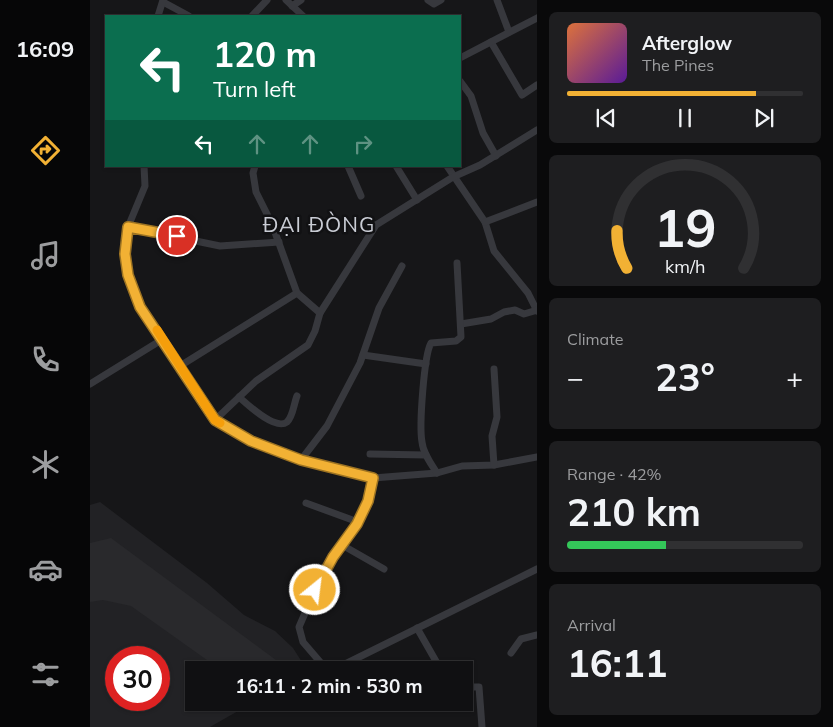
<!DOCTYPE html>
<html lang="en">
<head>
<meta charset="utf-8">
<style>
  :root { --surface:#101012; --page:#1e1e20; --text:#f1f3f6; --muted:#9c9d9f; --line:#303032; --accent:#f2b134 }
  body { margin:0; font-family:Mulish,sans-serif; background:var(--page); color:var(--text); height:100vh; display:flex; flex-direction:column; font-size:19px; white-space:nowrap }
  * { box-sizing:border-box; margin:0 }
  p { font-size:16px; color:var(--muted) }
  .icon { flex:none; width:28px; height:28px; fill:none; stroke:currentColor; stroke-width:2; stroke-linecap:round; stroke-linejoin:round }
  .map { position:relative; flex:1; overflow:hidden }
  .drawer { display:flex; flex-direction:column; gap:12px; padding:12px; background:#09090a; width:296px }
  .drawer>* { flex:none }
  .top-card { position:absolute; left:15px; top:15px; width:356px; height:152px; border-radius:0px; box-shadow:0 1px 4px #0004,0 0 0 1px var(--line); background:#0b6e4f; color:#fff; overflow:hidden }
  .speed { position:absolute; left:15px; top:646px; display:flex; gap:10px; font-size:25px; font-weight:700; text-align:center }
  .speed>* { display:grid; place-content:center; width:65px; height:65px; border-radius:50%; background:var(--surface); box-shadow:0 1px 4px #0004,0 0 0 1px var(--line); line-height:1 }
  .speed .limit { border:8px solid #d22; background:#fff; color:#111 }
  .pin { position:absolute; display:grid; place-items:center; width:42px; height:42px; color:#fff; margin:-21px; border:2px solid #fff; border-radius:50%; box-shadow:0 1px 5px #0007 }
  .me { position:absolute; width:55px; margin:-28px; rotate:29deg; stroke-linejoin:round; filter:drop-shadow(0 0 4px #0008) }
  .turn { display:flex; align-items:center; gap:18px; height:105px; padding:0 25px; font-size:22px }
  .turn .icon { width:65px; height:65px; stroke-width:2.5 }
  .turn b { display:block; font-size:35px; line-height:42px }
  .lanes { display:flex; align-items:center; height:48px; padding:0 25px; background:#0003; justify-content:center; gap:25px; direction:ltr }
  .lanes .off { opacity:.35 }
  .big { font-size:38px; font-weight:700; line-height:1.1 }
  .drawer .widget { flex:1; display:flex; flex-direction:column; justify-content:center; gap:8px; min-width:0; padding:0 18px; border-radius:8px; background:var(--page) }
  .drawer .dial { align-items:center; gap:0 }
  .dial svg { height:130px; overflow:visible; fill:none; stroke:var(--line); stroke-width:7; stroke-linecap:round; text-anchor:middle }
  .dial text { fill:var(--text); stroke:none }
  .song { display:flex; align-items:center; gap:15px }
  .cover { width:60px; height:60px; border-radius:8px; background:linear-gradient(135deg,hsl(20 70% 55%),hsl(270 70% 35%)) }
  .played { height:5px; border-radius:2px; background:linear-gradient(90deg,var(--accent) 80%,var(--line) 80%) }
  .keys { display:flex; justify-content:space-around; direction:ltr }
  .heat { display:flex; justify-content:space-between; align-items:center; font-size:28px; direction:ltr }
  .charge { height:8px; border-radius:4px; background:linear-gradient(90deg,#34c759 42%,var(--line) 0) }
  .trip { position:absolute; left:95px; top:661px; width:288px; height:50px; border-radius:0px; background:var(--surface); box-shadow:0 1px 4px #0004,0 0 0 1px var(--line); font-weight:700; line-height:50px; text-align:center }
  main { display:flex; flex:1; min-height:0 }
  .tab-bar { display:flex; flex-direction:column; width:90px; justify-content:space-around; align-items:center; background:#060607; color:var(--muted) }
  .tab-bar .icon { width:35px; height:35px }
  .tab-bar .on { color:var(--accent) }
  .tab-bar b { font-size:22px; color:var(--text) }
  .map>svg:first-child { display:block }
  .built { fill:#222225; fill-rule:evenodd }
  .building { fill:#29292c }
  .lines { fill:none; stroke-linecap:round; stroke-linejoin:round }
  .street { stroke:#37383d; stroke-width:7 }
  .route-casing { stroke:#9d7322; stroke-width:12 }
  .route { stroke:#f2b134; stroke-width:9 }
  .slow { stroke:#f59e0b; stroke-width:9 }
  .labels { text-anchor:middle; stroke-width:5; stroke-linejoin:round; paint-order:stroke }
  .quarter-label { font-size:21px; letter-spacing:1px; fill:#c9ccd4; stroke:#111113 }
</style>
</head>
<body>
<main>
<nav class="tab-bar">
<b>16:09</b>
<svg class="icon on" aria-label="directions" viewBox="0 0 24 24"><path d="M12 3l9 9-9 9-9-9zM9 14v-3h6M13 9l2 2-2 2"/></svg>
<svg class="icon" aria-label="music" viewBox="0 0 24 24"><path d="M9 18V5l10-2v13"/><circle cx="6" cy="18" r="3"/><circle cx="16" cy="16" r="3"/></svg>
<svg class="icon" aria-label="phone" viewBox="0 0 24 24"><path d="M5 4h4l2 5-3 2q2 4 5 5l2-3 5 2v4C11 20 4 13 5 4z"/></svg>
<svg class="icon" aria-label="climate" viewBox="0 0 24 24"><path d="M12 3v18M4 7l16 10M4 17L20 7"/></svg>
<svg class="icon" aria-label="car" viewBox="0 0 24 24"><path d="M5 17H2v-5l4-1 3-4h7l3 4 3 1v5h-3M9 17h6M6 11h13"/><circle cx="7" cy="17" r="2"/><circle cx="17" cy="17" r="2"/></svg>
<svg class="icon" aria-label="filters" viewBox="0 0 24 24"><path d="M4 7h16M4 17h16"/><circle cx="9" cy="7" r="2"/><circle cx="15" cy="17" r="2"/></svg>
</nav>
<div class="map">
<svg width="447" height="727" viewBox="0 0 447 727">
  <rect width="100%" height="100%" fill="#161618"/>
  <path class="built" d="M10,502L117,583L154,615L185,631L203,648L217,670H104V702L162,703L120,727H0V505ZM26,658H69V700H26Z"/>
  <g class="building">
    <polygon points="21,538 190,663 185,670 131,670 41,606 13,600 0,602 0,543"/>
    <rect x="108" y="702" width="24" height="8"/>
  </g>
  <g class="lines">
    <g class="street">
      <polyline points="196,0 213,16"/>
      <polyline points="338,0 344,4 351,0"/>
      <polyline points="407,0 419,32"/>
      <polyline points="73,2 99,16"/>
      <polyline points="202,6 211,0"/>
      <polyline points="68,16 73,0"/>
      <polyline points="162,16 177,0"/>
      <polyline points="401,42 432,95 447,85"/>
      <polyline points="370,58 447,18"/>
      <polyline points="370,81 381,96 393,133 406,156"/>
      <polyline points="54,166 55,186 38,227 35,254 38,275 50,307 125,420 161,441 211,460 283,478 347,473 372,466 404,465 447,457"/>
      <polyline points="165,166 163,173 166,192 182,224 207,293 230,313"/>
      <polyline points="258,166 271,196"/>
      <polyline points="306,166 327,200"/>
      <polyline points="357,166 395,222 404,251 438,293 447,311"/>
      <polyline points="395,222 447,202"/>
      <polyline points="38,227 130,246 189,242"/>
      <polyline points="371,324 401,319 414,312 425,310 434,314 447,310"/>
      <polyline points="273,355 336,364"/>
      <polyline points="90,366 207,293"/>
      <polyline points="404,369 407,417 402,436 404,465"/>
      <polyline points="0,384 73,339"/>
      <path d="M149,397C157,404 185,431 197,422C203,417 204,403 207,396"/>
      <polyline points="125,420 166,381 218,345 225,331 230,313 286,225 363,177 390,165 447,130"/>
      <polyline points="280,454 336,455"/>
      <polyline points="211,460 237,426 270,363 289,308 312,266"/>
      <path d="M347,473C341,464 333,453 332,442C329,426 334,355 341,343L366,341L371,337L367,263"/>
      <polyline points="216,503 268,522"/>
      <polyline points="252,545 294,569"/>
      <polyline points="327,628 351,670"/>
      <polyline points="421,653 431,639 447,635"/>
      <polyline points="237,670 213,642 209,627 225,590 243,557 267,525 278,501 283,478"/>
      <polyline points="243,670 447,569"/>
      <polyline points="374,687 389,687 392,727"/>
    </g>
  </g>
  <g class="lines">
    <defs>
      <polyline id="route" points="87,236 38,227 35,254 38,275 50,307 125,420 161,441 211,460 283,478 278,501 267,524 243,557 225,590"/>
    </defs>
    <use href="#route" class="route-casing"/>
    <use href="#route" class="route"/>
    <polyline class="slow" points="67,330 125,420 130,423"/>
  </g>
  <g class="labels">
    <g class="quarter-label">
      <text x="229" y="232">ĐẠI ĐÒNG</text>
    </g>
  </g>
</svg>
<div class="speed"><div class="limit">30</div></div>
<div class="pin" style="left:87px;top:236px;background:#d93025"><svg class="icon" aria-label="arrive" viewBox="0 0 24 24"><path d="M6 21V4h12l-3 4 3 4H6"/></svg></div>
<svg class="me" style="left:225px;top:590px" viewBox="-20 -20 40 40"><circle r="17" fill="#f2b134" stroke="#fff" stroke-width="3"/><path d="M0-11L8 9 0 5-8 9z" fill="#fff"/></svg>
<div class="trip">16:11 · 2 min · 530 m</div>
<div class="top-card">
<div class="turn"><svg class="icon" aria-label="left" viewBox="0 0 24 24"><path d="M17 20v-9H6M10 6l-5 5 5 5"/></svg><div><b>120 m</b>Turn left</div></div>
<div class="lanes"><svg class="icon" aria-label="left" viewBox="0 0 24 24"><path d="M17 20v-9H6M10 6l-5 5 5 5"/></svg><svg class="icon off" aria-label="ahead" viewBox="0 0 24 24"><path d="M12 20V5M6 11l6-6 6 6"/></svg><svg class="icon off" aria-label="ahead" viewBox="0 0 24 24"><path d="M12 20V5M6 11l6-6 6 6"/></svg><svg class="icon off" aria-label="right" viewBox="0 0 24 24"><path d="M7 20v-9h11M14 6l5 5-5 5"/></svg></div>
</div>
</div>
<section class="drawer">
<div class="widget">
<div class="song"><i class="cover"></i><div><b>Afterglow</b><p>The Pines</p></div></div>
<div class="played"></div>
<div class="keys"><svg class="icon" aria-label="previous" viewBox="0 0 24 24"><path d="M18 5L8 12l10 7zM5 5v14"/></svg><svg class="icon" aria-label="pause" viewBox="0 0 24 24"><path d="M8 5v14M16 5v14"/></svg><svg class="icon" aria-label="next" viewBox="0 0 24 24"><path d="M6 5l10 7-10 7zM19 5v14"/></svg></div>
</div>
<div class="widget dial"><svg viewBox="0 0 100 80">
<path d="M14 69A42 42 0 1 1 86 69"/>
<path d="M14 69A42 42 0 0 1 8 46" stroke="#f2b134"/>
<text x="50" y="56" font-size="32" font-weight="700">19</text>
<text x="50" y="72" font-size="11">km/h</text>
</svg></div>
<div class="widget"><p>Climate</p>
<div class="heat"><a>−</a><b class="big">23°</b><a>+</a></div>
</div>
<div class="widget"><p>Range · 42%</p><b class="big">210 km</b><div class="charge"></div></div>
<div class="widget"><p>Arrival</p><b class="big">16:11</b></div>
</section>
</main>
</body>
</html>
